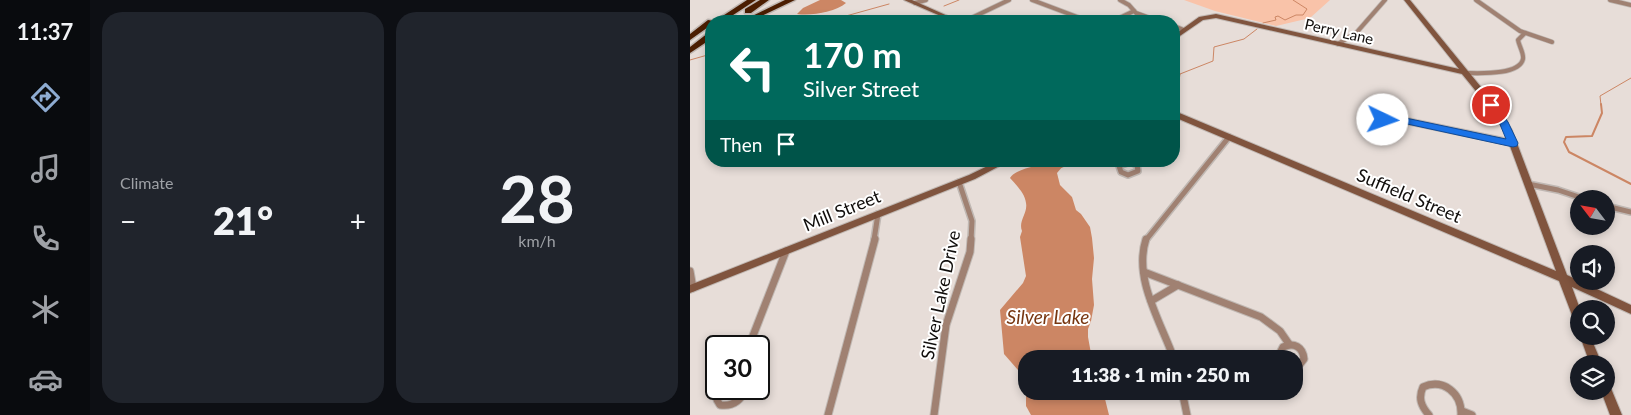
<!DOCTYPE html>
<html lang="en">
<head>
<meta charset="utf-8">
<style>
  :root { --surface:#171b24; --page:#20242c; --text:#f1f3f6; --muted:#9ea1a6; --accent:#8eacd2 }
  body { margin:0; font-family:Lato,sans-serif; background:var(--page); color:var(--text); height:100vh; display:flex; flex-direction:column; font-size:19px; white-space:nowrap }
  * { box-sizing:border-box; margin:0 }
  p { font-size:16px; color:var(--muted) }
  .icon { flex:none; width:28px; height:28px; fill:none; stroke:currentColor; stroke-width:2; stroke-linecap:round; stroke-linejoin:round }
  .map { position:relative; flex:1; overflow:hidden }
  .panel { display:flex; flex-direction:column; gap:12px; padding:12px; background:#0d0f14; width:600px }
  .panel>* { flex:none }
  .hud { position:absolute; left:15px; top:15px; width:475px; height:152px; border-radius:20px; box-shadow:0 2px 8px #0003; background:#00695c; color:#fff; overflow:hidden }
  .needle { width:32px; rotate:301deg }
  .tools { position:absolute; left:880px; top:190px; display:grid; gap:10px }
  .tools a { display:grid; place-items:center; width:45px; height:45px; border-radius:50%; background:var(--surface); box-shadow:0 2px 8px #0003; font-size:25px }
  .speed { position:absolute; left:15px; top:335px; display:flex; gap:10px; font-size:25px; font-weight:700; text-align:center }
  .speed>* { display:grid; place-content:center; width:65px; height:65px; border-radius:50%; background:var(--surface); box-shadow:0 2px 8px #0003; line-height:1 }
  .speed .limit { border:2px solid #111; border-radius:8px; background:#fff; color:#111 }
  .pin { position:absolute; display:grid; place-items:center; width:42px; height:42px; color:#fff; margin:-21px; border:2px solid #fff; border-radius:50%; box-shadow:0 1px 5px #0007 }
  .me { position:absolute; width:55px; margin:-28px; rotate:93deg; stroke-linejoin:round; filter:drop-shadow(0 0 4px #0008) }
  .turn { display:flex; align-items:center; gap:18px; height:105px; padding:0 15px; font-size:22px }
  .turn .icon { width:65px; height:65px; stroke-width:2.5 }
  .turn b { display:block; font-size:35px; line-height:42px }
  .then { display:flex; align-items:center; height:48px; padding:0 15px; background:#0003; gap:10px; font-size:19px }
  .big { font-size:38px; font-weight:800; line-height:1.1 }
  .panel .tile { flex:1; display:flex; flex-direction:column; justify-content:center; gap:8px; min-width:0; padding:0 18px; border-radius:20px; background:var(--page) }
  .panel .dial { align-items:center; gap:0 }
  .dial b { font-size:65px; line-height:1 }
  .heat { display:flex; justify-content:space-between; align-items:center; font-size:28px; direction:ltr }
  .panel .tiles { flex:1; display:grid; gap:12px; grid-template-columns:repeat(2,1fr) }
  .trip { position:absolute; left:328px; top:350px; width:285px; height:50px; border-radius:20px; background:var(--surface); box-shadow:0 2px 8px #0003; font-weight:800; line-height:50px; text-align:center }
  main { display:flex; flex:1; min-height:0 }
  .dock { display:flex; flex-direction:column; width:90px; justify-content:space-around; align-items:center; background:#090b0e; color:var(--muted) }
  .dock .icon { width:35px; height:35px }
  .dock .selected { color:var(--accent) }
  .dock b { font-size:22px; color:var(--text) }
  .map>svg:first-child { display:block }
  .green { fill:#f9c3a9 }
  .water { fill:#cc8664 }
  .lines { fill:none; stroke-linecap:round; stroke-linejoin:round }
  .stream-far1 { stroke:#cc8664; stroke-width:1 }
  .stream { stroke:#cc8664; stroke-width:2 }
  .street-far2-casing { stroke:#c0b8b3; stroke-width:5.5 }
  .street-far1-casing { stroke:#c0b8b3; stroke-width:8 }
  .street-casing { stroke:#c0b8b3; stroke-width:9 }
  .secondary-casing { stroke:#c0b8b3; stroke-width:2 }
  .highway-casing { stroke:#c0b8b3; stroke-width:3 }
  .street-far2 { stroke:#a08172; stroke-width:4 }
  .street-far1 { stroke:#a08172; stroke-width:5 }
  .street { stroke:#a08172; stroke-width:7 }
  .secondary { fill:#80543e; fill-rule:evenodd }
  .highway { fill:#4b1d01; fill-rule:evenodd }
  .route { fill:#1a73e8; stroke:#114b97 }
  .labels { text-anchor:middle; stroke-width:4; stroke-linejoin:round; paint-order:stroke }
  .far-street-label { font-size:15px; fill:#100d0b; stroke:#fff }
  .street-label { font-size:18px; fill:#100d0b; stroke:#fff }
  .water-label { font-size:19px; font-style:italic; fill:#773610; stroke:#fff }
</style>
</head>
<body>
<main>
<nav class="dock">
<b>11:37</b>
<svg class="icon selected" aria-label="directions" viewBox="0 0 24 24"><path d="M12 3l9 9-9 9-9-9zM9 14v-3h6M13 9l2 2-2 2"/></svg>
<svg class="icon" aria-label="music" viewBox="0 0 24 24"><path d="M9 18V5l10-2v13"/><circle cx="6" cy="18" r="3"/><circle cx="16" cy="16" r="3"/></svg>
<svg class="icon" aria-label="phone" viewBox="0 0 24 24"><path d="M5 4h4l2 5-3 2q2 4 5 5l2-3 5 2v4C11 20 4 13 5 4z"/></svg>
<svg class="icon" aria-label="climate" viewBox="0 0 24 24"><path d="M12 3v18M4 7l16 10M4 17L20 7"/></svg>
<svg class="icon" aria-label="car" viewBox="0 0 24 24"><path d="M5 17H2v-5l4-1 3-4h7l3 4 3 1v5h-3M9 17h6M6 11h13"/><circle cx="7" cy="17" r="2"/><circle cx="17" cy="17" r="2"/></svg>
</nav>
<section class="panel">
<div class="tiles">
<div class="tile"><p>Climate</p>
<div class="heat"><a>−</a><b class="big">21°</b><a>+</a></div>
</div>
<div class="tile dial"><b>28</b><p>km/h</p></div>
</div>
</section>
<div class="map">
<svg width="941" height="415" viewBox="0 0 941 415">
  <rect width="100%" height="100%" fill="#e7ddd8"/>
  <polygon class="green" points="494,0 640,0 620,18 586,26 525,11"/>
  <g class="water">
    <path d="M130,0H151L156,3C145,12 122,16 107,14L113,8Z"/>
    <path d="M366,163L373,166L367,173L370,185L382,197L386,210L391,214L400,227L402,238L404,258L402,279L404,305L401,321L398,329V337L402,359H336V386L331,379L328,370L314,354L310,310L333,283L336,276L330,237L332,231C328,221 338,213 336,203C335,193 326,185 320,178C325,168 355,164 366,163Z"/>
    <polygon points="336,391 413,391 419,415 341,415 336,406"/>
  </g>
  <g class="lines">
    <g class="stream-far1">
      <polyline points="254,6 269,0"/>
      <polyline points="138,21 199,4"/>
      <polyline points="573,23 586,20 585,17 588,16 595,20 606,15 613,15 617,9 603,0"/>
      <polyline points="0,60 21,54"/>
      <polyline points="484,88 488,87 490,74 523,61 524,47 554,39 567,29"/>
      <polyline points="911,105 910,96 941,78"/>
    </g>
    <g class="stream">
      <polyline points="911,104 912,113 902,136 876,137 874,142 879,152 941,184"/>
      <polyline points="371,167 385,161"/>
    </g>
    <defs>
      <g id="street-far2">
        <polyline points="342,0 398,21"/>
        <polyline points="430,0 439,5 446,13 468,21"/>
        <polyline points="786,0 830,31 862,42"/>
        <polyline points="920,0 941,5"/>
        <polyline points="225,3 236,0"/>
        <polyline points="246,21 255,17"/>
        <polyline points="275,21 319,0"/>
        <polyline points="423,21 444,11"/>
        <polyline points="484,26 494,30"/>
        <polyline points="648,44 667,32 695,0"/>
        <path d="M774,73C787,73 829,76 833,59C834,53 829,46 828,40L835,33"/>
      </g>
      <g id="street-far1">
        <polygon points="698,112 705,115 707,119 698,122 692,119 690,115"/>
        <polyline points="707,119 823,143"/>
        <polygon points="440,162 447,165 448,171 438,175 431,172 429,166"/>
        <polyline points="269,182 282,221 281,240"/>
        <polyline points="838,184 868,190 895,199"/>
        <polyline points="916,206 941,212"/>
        <polyline points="184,240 188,214"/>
        <polyline points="456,240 539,137"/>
      </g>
      <g id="street">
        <path d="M456,239C443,279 471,322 484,359"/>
        <polyline points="0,271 3,288"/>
        <polyline points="454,272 571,317 590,331 599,344"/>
        <polyline points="461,301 488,285"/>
        <polyline points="59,346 96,251"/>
        <path d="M592,359L590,353L593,347C604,342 613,347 614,359L610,364L604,366"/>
        <path d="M33,389L27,400L30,405C43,407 51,400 56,389"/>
        <polyline points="492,391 497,415"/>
        <polyline points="772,411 782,415"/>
        <polyline points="138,415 185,239"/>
        <polyline points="244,415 256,325 280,252 281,239"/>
        <path d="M739,415C731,406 728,398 733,387C753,378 772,393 771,415"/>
      </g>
      <g id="secondary">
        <polygon points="214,0 222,0 269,21 262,21"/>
        <polygon points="714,0 720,0 804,103 822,130 877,275 941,305 941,314 882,287 890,309 889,309 889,325 885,323 869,281 484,117 484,112 487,112 866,271 814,130 798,106 772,74 526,18 513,20 484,40 484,35 509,17 526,14 769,69"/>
        <polygon points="308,161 319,161 285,179 0,293 0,285 279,175"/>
        <polygon points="890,336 900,336 912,364 900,364"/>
        <polygon points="916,384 920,386 932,415 920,415 911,391 916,391"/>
      </g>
      <g id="highway">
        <polygon points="57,0 66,0 34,21 25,21"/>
        <polygon points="70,0 79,0 61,13 55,13 55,9"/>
        <polygon points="95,0 105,0 61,21 52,21"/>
        <polygon points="18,20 24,21 21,21 21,25 0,40 0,34"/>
        <polygon points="18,33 21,33 21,39 0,53 0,47"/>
      </g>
    </defs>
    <use href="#street-far2" class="street-far2-casing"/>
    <use href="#street-far1" class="street-far1-casing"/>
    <use href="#street" class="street-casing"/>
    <use href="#secondary" class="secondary-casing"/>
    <use href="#highway" class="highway-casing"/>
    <use href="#street-far2" class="street-far2"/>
    <use href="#street-far1" class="street-far1"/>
    <use href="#street" class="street"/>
    <use href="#secondary" class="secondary"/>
    <use href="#highway" class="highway"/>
  </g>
  <polygon class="route" points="798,103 805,103 818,122 828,143 827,146 823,147 708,122 702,125 688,120 693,117 700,119 706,116 816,139 809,122 797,105"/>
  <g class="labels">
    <g class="far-street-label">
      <text transform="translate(649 32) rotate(13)" y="5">Perry Lane</text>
    </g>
    <g class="street-label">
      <text transform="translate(719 196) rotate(23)" y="6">Suffield Street</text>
      <text transform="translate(152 211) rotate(-22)" y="6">Mill Street</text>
      <text transform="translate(251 295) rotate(-78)" y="6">Silver Lake Drive</text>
    </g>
    <g class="water-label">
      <text x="358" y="324">Silver Lake</text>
    </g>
  </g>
</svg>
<div class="tools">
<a><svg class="needle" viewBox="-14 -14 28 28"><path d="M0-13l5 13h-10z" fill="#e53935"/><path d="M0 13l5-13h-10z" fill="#9ea1a6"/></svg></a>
<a><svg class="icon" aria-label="sound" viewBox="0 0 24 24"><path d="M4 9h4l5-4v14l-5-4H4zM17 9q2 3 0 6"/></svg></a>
<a><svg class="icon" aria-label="search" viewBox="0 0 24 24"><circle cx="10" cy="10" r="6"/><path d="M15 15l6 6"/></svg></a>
<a><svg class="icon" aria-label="layers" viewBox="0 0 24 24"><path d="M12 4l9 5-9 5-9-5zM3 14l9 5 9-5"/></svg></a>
</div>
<div class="speed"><div class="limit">30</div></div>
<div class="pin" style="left:801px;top:105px;background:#d93025"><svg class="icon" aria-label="arrive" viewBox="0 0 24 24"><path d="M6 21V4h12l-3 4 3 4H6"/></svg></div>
<svg class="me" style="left:693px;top:120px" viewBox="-20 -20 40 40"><circle r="19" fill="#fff"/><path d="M0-13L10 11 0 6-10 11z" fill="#1a73e8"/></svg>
<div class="trip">11:38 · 1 min · 250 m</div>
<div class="hud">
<div class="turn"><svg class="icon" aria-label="left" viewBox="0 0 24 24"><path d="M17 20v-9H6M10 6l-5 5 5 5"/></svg><div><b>170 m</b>Silver Street</div></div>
<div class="then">Then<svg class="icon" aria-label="arrive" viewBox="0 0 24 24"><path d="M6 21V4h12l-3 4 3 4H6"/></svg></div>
</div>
</div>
</main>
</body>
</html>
